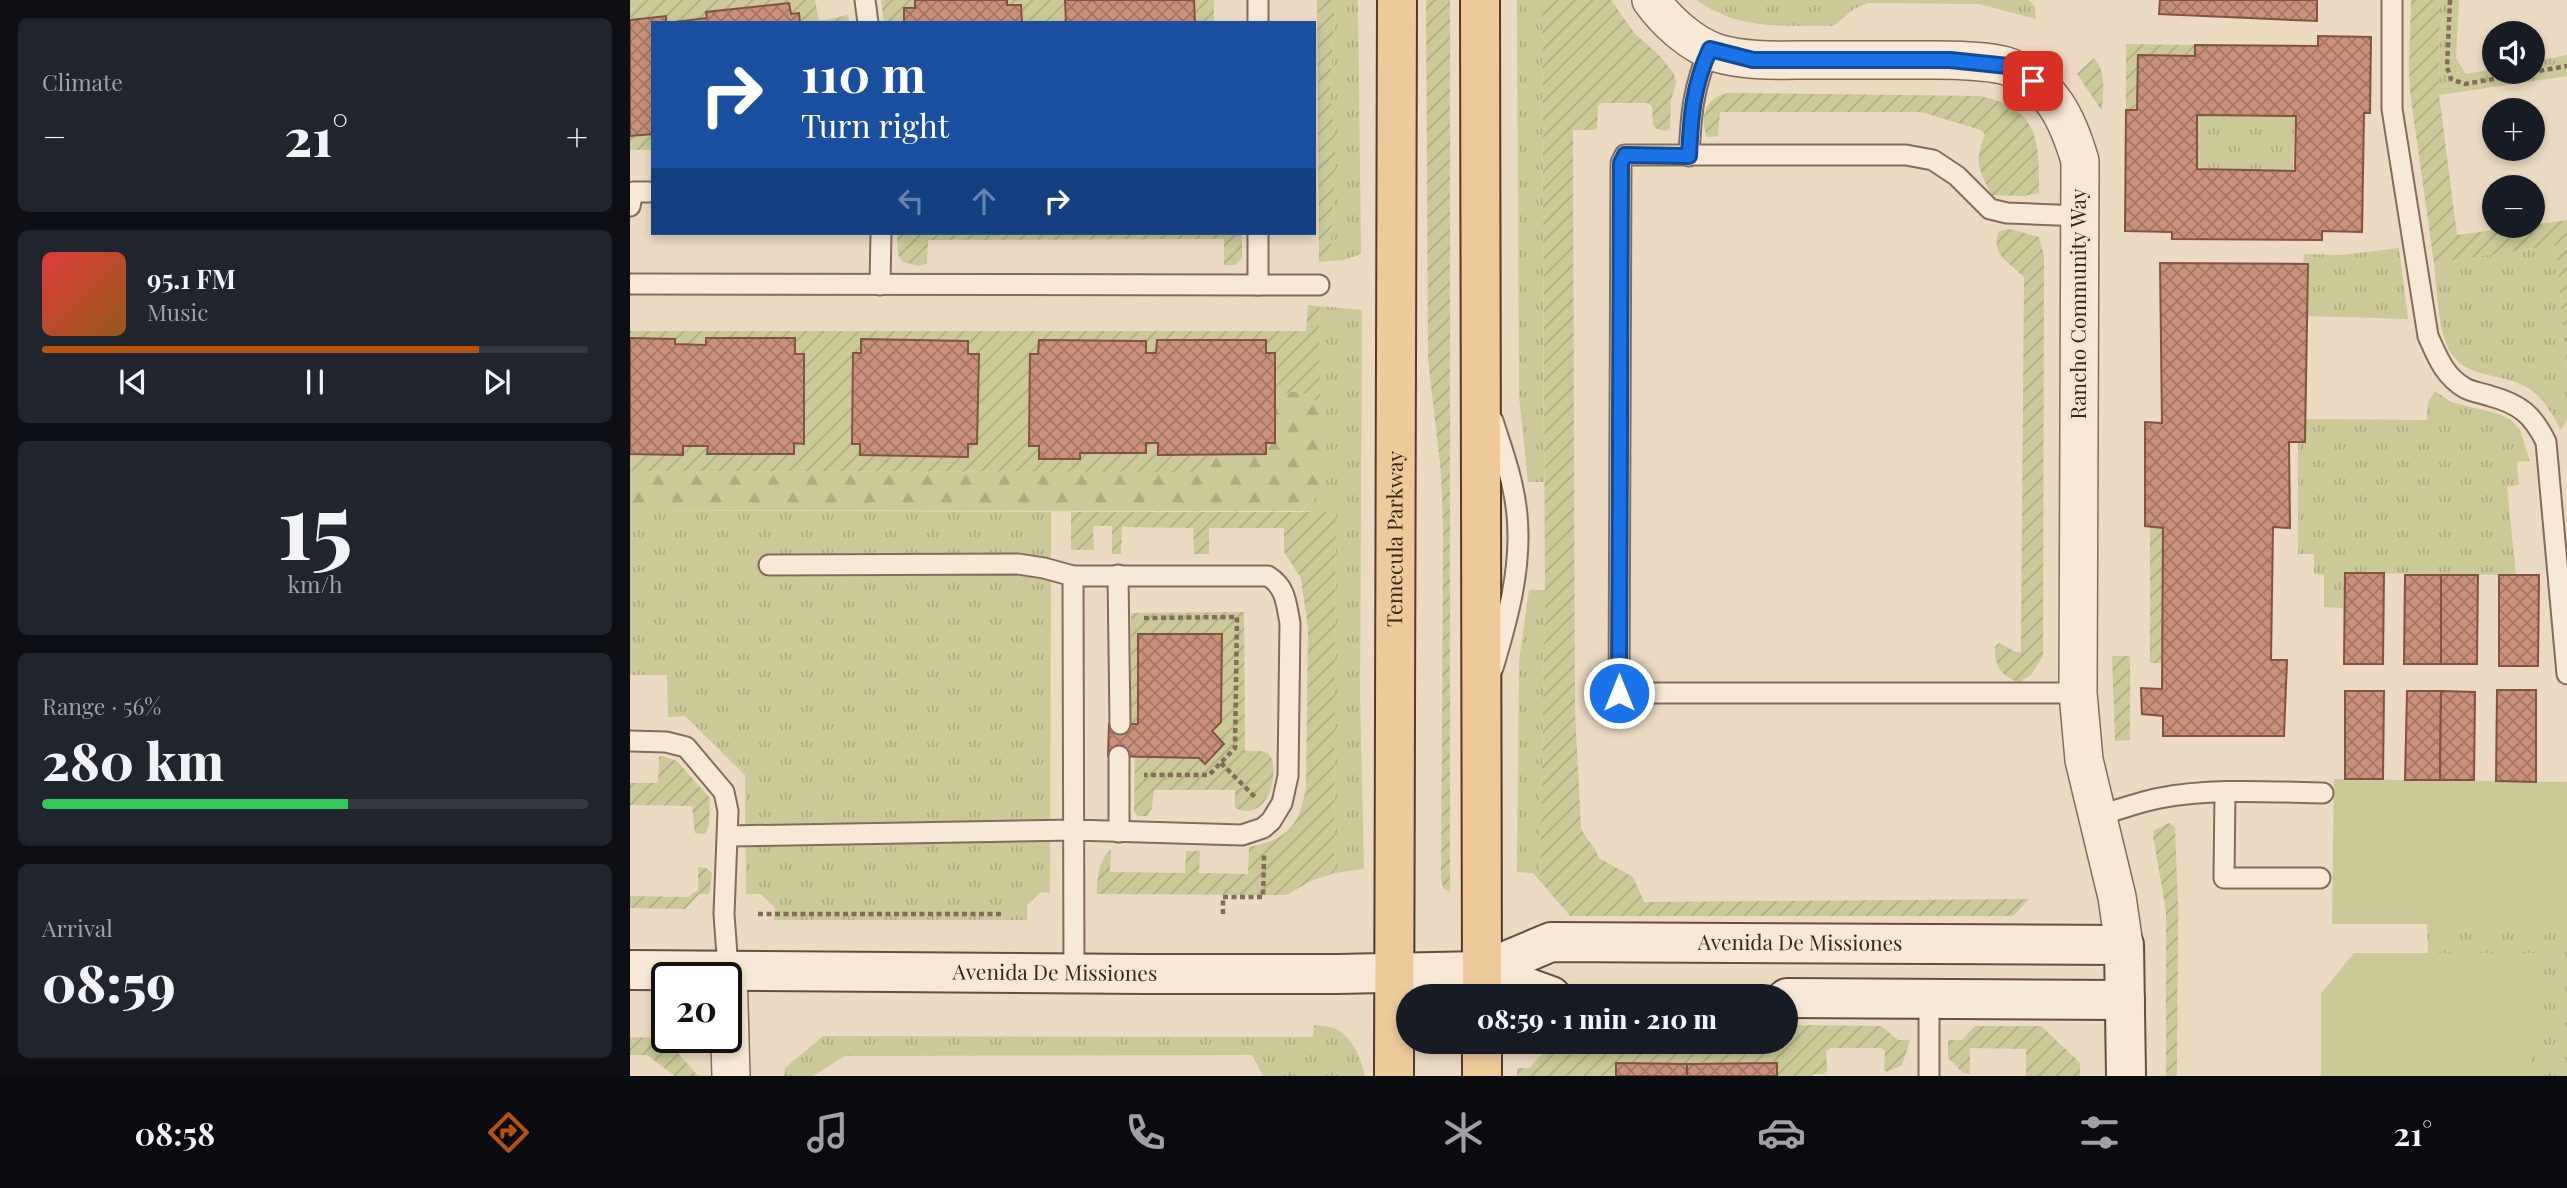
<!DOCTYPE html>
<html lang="en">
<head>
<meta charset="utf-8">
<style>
  :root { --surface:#171b24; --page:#20242c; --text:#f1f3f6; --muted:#9ea1a6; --line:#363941; --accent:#b45309 }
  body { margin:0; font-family:"Playfair Display",serif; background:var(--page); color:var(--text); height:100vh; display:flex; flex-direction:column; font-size:26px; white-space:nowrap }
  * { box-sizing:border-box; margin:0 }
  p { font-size:23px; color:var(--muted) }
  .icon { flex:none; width:38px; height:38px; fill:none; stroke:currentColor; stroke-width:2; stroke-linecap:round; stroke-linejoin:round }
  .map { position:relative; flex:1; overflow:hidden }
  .panel { display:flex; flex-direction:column; gap:18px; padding:18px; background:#0d0f14; width:630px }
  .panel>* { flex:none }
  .hud { position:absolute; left:21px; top:21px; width:665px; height:214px; border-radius:0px; box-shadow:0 4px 10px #0003; background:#1a4fa0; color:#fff; overflow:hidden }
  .tools { position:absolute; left:1852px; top:21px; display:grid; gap:14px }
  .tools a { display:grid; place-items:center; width:63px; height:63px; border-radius:50%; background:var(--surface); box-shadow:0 4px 10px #0003; font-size:35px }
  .speed { position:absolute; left:21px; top:962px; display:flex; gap:14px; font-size:35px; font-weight:700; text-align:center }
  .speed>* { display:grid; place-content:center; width:91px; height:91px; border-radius:50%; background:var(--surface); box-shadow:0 4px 10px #0003; line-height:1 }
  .speed .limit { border:4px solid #111; border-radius:10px; background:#fff; color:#111 }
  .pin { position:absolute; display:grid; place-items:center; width:60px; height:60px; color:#fff; margin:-30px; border-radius:14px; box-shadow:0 4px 10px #0006 }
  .me { position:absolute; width:77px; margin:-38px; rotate:0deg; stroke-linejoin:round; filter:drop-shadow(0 0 5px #0008) }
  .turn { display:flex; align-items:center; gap:24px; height:147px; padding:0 35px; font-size:32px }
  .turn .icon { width:91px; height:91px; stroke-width:2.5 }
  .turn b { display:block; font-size:49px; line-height:60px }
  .lanes { display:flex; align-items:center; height:66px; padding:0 35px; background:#0003; justify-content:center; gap:35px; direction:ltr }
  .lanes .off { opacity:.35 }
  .big { font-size:52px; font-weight:800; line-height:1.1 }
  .panel .card { flex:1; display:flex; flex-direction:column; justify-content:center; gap:10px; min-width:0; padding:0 24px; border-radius:10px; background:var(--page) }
  .panel .dial { align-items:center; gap:0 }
  .dial b { font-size:91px; line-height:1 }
  .song { display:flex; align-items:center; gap:21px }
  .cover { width:84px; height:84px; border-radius:10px; background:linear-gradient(135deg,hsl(0 70% 55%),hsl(30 70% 35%)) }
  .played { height:7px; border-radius:4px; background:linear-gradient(90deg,var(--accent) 80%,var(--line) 80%) }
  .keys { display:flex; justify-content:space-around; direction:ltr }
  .heat { display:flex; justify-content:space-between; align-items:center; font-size:38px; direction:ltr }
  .charge { height:10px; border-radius:5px; background:linear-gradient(90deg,#34c759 56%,var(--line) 0) }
  .trip { position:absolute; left:766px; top:984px; width:402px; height:70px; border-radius:35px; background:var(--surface); box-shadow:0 4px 10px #0003; font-weight:800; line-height:70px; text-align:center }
  .dock { display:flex; height:112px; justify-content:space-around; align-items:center; background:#090b0e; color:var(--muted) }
  .dock .icon { width:49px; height:49px }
  .dock .selected { color:var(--accent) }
  .dock b { font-size:32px; color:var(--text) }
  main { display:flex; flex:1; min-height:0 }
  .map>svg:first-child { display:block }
  .grass { fill:url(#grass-tufts) }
  .forest { fill:url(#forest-firs) }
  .garden { fill:url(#garden-furrows) }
  .pitch { fill:#cac997 }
  .building { fill:url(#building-cross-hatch); stroke:#835341; stroke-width:2; fill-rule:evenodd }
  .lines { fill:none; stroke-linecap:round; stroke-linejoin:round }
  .lane-casing { stroke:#856c5a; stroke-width:23 }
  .street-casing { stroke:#856c5a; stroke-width:40 }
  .secondary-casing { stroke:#674d3d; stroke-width:42 }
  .primary-casing { stroke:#533b2e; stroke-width:42 }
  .path { stroke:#856c5a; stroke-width:4.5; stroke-dasharray:5 3.5; stroke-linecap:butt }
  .lane { stroke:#f7e9d5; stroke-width:19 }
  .street { stroke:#f7e9d5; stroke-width:37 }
  .secondary { stroke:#f7e9d5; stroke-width:38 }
  .primary { stroke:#eeca9b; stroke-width:38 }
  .route-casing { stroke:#114b97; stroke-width:18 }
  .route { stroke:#1a73e8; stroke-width:12 }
  .labels { text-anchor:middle; stroke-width:7; stroke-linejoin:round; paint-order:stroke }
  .street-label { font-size:21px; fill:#36261e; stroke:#f4e6d1 }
</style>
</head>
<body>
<main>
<section class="panel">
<div class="card"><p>Climate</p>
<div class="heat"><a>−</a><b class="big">21°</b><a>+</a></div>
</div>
<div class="card">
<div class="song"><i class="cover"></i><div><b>95.1 FM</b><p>Music</p></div></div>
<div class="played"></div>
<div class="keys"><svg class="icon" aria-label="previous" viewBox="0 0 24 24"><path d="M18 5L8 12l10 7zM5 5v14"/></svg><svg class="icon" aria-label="pause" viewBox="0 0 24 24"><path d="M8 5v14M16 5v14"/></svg><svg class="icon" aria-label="next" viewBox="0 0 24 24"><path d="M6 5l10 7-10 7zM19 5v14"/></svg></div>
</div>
<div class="card dial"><b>15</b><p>km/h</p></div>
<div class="card"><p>Range · 56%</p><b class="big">280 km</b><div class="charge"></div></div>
<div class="card"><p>Arrival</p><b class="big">08:59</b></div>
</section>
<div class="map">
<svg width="1937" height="1076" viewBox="0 0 1937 1076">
  <defs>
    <pattern id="grass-tufts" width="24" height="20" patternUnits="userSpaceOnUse" patternTransform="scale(1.75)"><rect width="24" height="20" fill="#cac997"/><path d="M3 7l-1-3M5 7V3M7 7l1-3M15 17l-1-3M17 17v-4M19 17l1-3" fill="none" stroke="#aeac82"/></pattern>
    <pattern id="forest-firs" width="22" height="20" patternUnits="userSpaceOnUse" patternTransform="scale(1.75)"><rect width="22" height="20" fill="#cac997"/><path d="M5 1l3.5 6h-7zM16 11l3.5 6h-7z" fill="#aeac82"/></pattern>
    <pattern id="garden-furrows" width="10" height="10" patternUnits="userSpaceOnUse" patternTransform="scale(1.75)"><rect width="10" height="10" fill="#cac997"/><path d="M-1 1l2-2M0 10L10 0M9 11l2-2" fill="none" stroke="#aeac82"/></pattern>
    <pattern id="building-cross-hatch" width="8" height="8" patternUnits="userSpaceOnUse" patternTransform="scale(1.75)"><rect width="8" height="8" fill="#c99179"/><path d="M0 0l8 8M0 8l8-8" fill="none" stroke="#a47663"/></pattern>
  </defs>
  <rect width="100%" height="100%" fill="#ecdac2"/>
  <g class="grass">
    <polygon points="705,0 728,0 731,254 714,260 700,261 706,143 700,91"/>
    <polygon points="887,0 912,0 914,482 898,482 889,396"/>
    <path d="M1067,0H1399L1405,7L1406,19L1349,4L1238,3L1224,9L1203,26C1153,25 1109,31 1067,0Z"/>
    <polygon points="1810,0 1829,0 1826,58 1836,74 1864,69 1864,72 1902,72 1902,62 1937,55 1937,76 1809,95"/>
    <polygon points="1568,116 1665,117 1663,170 1568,168"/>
    <path d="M1926,244L1937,374V419L1931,430C1922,414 1914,398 1898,388C1873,372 1833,380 1818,348C1807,323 1807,290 1804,263Z"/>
    <polygon points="1769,248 1778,319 1677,316 1678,264 1673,264 1674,254 1713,255"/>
    <polygon points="689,306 732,310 730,695 734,869 704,873 706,513 672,511 690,493"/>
    <polygon points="1805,391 1821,402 1869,414 1881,420 1890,430 1900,461 1887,462 1889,485 1877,487 1886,575 1715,573 1715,608 1694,607 1694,575 1684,574 1684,554 1668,554 1668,442 1675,419 1797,420 1798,402"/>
    <polygon points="0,510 421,512 420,893 411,892 397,905 397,920 144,920 145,908 131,894 116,894 115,775 55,716 38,717 37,675 0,675"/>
    <polygon points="899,590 915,590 910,881 903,873 887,872 889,661"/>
    <polygon points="1797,924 1937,924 1937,1076 1691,1076 1691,994 1724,953 1798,953"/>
    <path d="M684,1025C690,1026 700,1026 706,1029C723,1038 731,1058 735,1076H633L622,1055L215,1056L183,1076H154L155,1068L193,1036L683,1037Z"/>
  </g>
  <polygon class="forest" points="666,391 681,395 690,404 690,493 671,511 0,510 0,471 457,472 579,469 585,455 636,454 645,401 652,393"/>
  <g class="garden">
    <polygon points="0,0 185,0 189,21 218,15 219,23 23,23 23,150 0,150"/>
    <polygon points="251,0 584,0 584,23 254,23"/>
    <polygon points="687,0 705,0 700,91 706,143 700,261 689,262"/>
    <polygon points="796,0 820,0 820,892 813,888 811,878 813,533 811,473 798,359"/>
    <path d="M912,0H981L1005,34L1030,56L1044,74L1046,83L1041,100L1040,128L1036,131L1027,129L1023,125L1022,107L1018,103H971L968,106L967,128L964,130H943L945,712L951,828C956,840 965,846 969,858L1003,877L1014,902L1399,899L1383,916H940L910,881L915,590Z"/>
    <polygon points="1781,0 1810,0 1809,95 1827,235 1937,220 1937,374 1926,245 1804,263 1780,92 1779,68"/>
    <polygon points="1496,44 1565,45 1565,56 1508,56 1507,110 1496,110"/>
    <path d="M1464,58C1477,72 1473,92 1472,111L1447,74Z"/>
    <path d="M1100,93L1350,96C1410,109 1409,140 1409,193L1393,196L1361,195C1348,165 1344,165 1355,134L1351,130L1291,112H1090L1088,136L1077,137C1069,116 1076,96 1100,93Z"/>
    <path d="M1380,229L1409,237L1414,256L1413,656L1401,675L1390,682C1372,678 1364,665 1365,647L1369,643L1386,652H1391L1394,277C1378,261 1360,255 1369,231Z"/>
    <polygon points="267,233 612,233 612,258 605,265 594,265 594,239 298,240 297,263 290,266 273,262 268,255"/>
    <path d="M678,305L689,306L690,404C677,391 659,386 645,401L635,340H527L526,353H516L515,341H409L408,354H400L399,445L450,453H516V443H528L529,455H585L578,470L572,472L0,471V331H676Z"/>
    <path d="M441,512H706L704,873L681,881L656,895L467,894C467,875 468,863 481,849L480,872L555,873L556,851H570L569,873L618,874L619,847C659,839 670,825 676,786L678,629L671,578L654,552V528H579V554H564L563,528L492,527L491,554H482V526H463L464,550H441Z"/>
    <polygon points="1520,527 1533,528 1532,663 1520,663"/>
    <path d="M614,612L615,751C622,751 631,750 637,753C652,761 642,825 605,808V790H524L522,808L517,816H508L504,812L505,756L569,758L575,764L594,744L582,731L591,722L592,634H508V724H501V613Z"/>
    <polygon points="1482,656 1500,656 1500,740 1485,741"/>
    <polygon points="33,756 47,761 80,798 79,825 75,834 65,833 62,806 0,805 0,783 28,783 29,757"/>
    <polygon points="1539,823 1545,827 1548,907 1547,1076 1536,1076 1536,911 1523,836 1524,830"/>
    <polygon points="68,867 76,868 82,873 79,894 69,894 55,909 0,908 0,896 58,897 68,890"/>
    <polygon points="1157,1025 1251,1026 1268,1040 1280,1040 1272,1065 1257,1072 1254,1070 1255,1051 1251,1048 1201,1048 1196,1051 1197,1070 1194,1074 1183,1074 1182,1076 887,1076 887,1068 899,1068 924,1041 1157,1041"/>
    <polygon points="1345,1026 1411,1026 1450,1063 1450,1076 1396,1076 1396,1049 1340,1048 1340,1074 1333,1073 1318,1058 1318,1040 1332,1040"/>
    <polygon points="0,1037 35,1038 68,1076 45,1076 17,1055 0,1055"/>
  </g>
  <g class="pitch">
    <polygon points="1704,779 1937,782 1937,924 1702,924"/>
    <polygon points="1724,953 1909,953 1908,1016 1900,1076 1691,1076 1691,994"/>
  </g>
  <g class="building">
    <polygon points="285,0 377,0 377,5 391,5 392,23 274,23 274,8 285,8"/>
    <polygon points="435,0 564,0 565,23 436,23"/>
    <polygon points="1530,0 1687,0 1687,21 1529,14"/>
    <polygon points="159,3 161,14 169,13 170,23 23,23 23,134 0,136 0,20 36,16 36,23 77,18 76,12"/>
    <path d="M1688,36L1741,37L1740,113H1734L1732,232L1692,231V240L1542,239V232L1495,231L1496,110H1507L1508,55L1565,56V45L1688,46ZM1567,115L1666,116L1665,171L1567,169Z"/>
    <polygon points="1530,263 1678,264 1675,442 1659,442 1660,528 1643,527 1641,660 1657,660 1654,736 1533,736 1533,716 1512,714 1511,688 1532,689 1533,528 1515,526 1515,422 1532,423"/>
    <polygon points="0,338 45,339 45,344 76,345 76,338 165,338 165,354 174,354 174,444 164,443 164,454 77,454 78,446 53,446 53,455 0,454"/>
    <polygon points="231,339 338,341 338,354 349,354 347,444 338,444 338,457 230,455 230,444 222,444 223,353 231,353"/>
    <polygon points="409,340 516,341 516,353 526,353 527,340 636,340 636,353 645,353 645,443 636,443 636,454 528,455 528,443 516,443 516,453 450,453 450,459 409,459 409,446 399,446 400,354 408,354"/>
    <polygon points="1715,573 1754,573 1753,664 1714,664"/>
    <polygon points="1775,575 1811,575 1811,664 1774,664"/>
    <polygon points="1811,575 1848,575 1847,664 1811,664"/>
    <polygon points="1869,575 1909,575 1908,666 1869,666"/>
    <polygon points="508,634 592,634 591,722 582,731 594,744 575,764 569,758 478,756 479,724 508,724"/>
    <polygon points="1867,690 1906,690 1906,782 1866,781"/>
    <polygon points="1715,691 1754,691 1753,779 1715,779"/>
    <polygon points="1777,691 1811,691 1810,780 1775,780"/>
    <polygon points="1811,691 1845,692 1844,780 1810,780"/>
    <polygon points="986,1063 1057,1064 1057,1076 986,1076"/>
    <polygon points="1147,1063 1147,1076 1057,1076 1057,1064"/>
  </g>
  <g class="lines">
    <defs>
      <g id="lane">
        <polyline points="235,0 238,23"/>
        <polyline points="628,0 628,23"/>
        <path d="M1762,0V109L1798,336C1807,356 1814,376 1835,388C1842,392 1852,393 1860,396C1890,404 1903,415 1916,442L1937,674"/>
        <path d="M1059,156C1061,115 1063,86 1080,49"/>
        <polyline points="0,206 3,192 23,192"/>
        <polyline points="0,284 628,285 628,233"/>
        <polyline points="250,285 251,233"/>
        <polyline points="628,285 689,285"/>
        <path d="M863,421C873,452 884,482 887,515C892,567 878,618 863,668"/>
        <polyline points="139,565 388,564 414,568 443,576"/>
        <polyline points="488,575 490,724"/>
        <polyline points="1448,693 989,693 991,163 995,155 1276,155 1303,160 1327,176 1360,209 1377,213 1450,216"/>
        <polyline points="0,741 36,742 56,747 94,792 98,811 94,914 98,969"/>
        <polyline points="1595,792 1594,878 1690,878"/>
        <path d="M1467,816C1488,810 1509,802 1530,798C1583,788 1639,792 1693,793"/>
        <polyline points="489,832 489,756"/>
        <path d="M98,836L444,830L612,835L633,828L641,821L652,803L658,776L660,623C656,603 656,587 638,576H443L444,974"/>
        <polyline points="1299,1000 1299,1076"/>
      </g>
      <g id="street">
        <path d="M1021,0C1036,21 1061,44 1087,53C1117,62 1151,60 1182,60C1223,60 1264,60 1305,60C1322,60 1364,61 1379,67C1422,84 1438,120 1450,161L1448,693L1454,760L1487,897L1494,945"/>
        <polyline points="98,969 101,1076"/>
      </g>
      <g id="secondary">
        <path id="s1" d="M0,970L516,974H706L852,971L921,942L1494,945L1496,1076"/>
        <polyline points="852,971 921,996"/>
        <polyline points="1157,998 1495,1000"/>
      </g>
      <g id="primary">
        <polyline points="850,0 852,996"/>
        <polyline points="852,1041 852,1076"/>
        <path id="s2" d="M764,1076L767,0"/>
      </g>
    </defs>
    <use href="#lane" class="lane-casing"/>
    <use href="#street" class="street-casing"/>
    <use href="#secondary" class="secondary-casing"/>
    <use href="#primary" class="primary-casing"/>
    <g class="path">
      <polyline points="1820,0 1817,67 1821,79 1835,84 1937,66"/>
      <polyline points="514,618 607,617 605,748 579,775 514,775"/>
      <polyline points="591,763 627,799"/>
      <polyline points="128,914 371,914"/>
      <polyline points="593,914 593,897 633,897 634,855"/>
    </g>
    <use href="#lane" class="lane"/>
    <use href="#street" class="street"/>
    <use href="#secondary" class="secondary"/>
    <use href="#primary" class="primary"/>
  </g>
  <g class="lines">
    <defs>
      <path id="route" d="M989,693L991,163L995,155L1059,156C1061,115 1063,86 1080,49L1123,60H1320L1378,66L1403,81"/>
    </defs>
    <use href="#route" class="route-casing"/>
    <use href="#route" class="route"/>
  </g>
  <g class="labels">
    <g class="street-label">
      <text transform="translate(1449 304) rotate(-90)" y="7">Rancho Community Way</text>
      <text dy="7" stroke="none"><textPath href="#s2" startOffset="537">Temecula Parkway</textPath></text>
      <text dy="7" stroke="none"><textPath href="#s1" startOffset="1176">Avenida De Missiones</textPath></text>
      <text dy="7" stroke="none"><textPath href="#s1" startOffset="425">Avenida De Missiones</textPath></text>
    </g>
  </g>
</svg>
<div class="tools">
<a><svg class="icon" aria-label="sound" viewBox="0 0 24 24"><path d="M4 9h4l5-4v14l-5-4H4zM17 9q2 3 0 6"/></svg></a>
<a>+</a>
<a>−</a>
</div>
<div class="speed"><div class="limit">20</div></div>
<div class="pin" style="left:1403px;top:81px;background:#d93025"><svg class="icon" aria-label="arrive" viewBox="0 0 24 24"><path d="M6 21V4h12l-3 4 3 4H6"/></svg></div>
<svg class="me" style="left:989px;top:693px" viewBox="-20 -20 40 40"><circle r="17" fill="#1a73e8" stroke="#fff" stroke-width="3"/><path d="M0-11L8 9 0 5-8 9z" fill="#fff"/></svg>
<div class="trip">08:59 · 1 min · 210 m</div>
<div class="hud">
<div class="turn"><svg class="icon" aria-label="right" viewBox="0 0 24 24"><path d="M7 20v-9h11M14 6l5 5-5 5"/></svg><div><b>110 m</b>Turn right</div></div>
<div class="lanes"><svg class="icon off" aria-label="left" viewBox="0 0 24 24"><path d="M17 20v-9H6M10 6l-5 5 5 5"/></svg><svg class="icon off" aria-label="ahead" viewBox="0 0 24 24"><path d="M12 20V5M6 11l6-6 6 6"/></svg><svg class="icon" aria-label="right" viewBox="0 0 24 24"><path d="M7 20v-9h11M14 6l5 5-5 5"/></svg></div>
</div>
</div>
</main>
<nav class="dock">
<b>08:58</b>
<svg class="icon selected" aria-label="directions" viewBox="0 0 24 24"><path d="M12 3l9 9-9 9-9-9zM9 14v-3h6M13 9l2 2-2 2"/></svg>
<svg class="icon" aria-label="music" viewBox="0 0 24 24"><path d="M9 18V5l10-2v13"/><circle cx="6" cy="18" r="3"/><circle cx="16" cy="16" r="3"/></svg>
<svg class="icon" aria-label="phone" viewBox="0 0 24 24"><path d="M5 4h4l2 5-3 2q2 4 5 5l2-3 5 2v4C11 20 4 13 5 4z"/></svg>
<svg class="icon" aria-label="climate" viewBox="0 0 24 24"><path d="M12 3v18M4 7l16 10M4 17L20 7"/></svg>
<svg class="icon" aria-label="car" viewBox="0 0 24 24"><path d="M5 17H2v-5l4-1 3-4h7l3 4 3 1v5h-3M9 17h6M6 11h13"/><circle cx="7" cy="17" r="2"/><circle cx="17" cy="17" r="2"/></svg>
<svg class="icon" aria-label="filters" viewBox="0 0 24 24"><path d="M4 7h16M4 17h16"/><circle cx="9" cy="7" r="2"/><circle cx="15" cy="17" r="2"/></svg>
<b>21°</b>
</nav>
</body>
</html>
